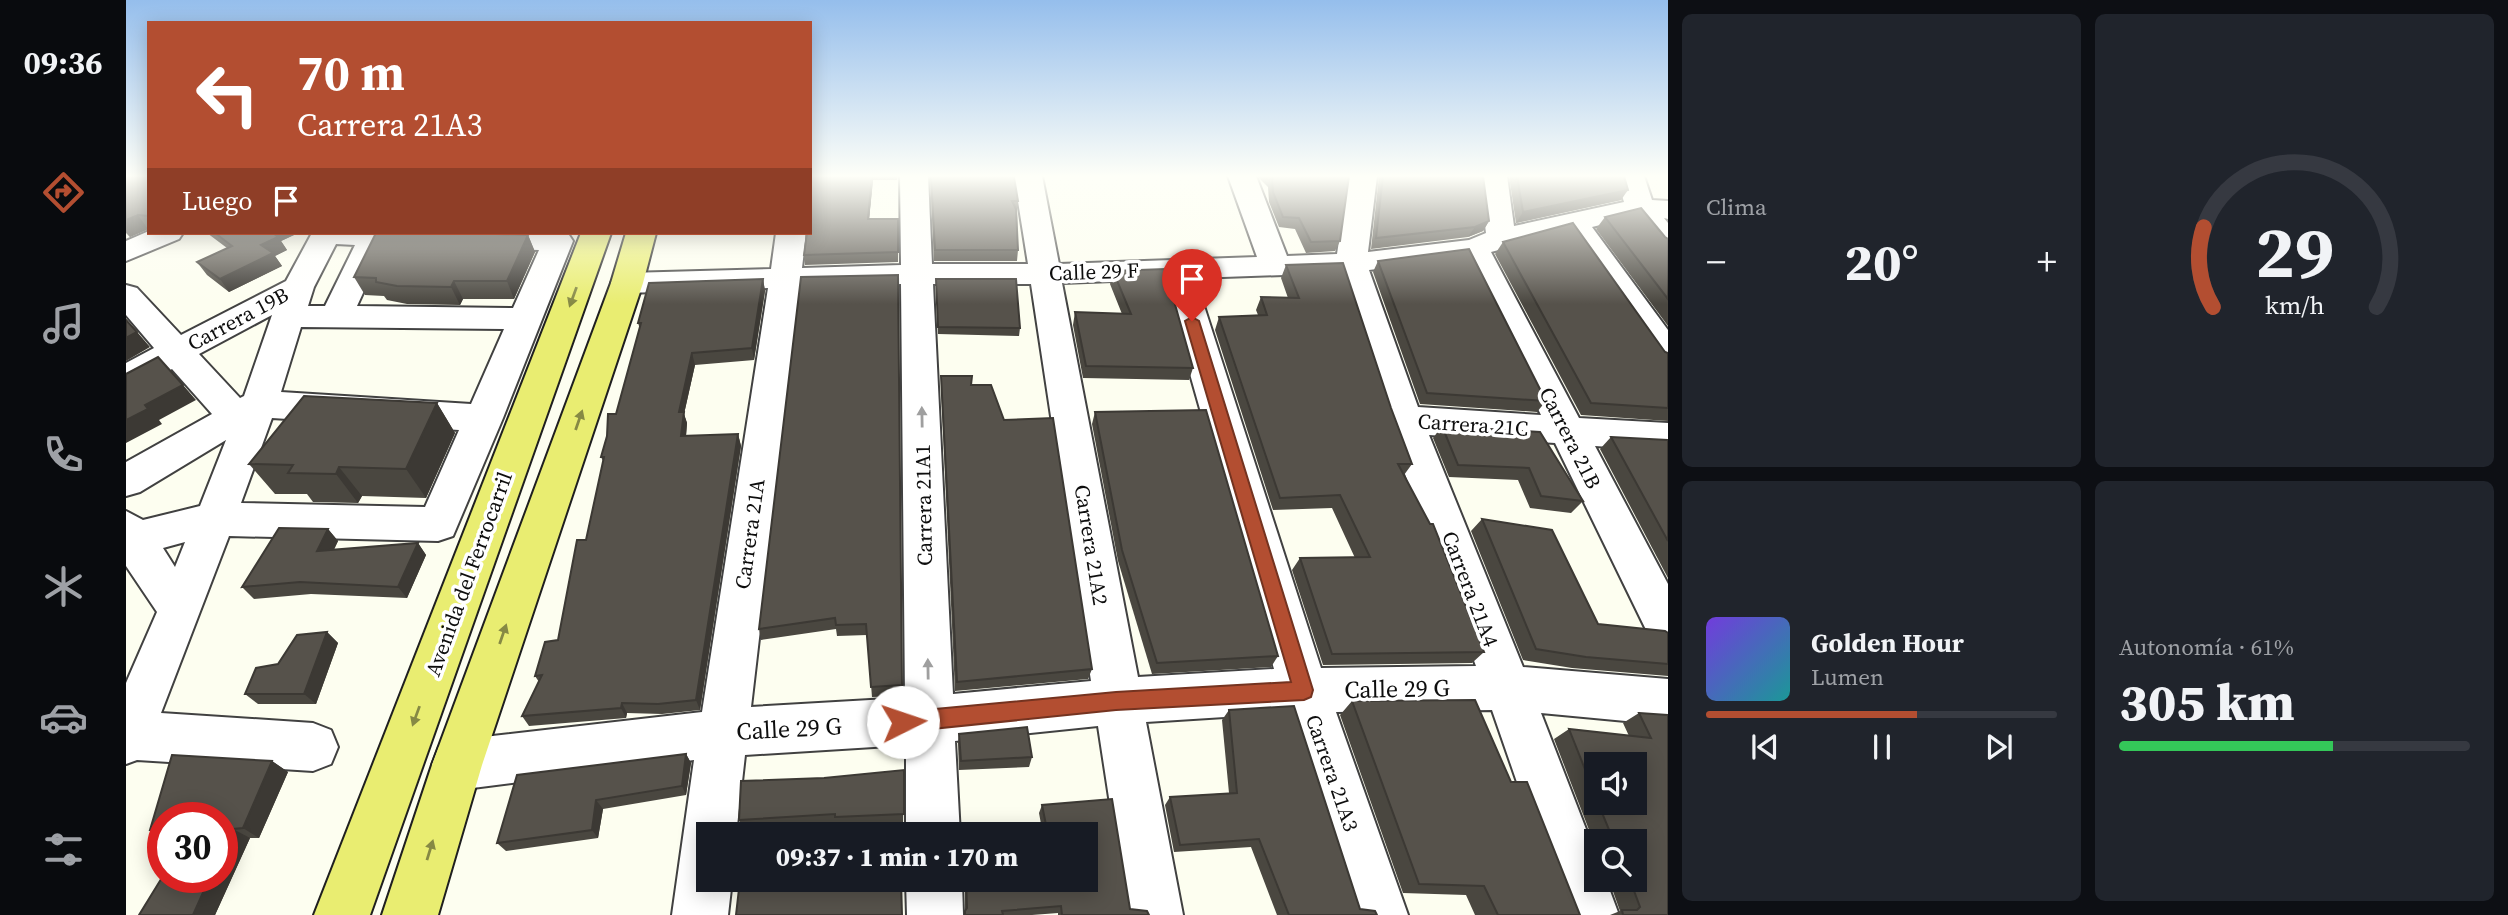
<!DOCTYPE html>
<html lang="es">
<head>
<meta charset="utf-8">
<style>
  :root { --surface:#171b24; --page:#20242c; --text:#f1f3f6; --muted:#9ea1a6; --line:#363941; --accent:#b34e31 }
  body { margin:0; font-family:"Source Serif 4",serif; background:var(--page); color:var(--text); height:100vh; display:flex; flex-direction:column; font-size:26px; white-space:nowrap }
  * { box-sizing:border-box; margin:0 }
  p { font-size:23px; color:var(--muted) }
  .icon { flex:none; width:38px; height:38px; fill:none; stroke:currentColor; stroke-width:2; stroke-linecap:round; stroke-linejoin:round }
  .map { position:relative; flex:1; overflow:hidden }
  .panel { display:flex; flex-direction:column; gap:14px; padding:14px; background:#0d0f14; width:840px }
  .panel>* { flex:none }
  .banner { position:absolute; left:21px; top:21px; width:665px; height:214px; border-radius:0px; box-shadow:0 4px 18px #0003; background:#b34e31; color:#fff; overflow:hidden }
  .fabs { position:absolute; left:1458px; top:752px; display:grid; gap:14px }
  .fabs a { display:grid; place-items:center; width:63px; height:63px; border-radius:0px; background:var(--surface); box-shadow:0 4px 18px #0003; font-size:35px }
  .speed { position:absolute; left:21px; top:802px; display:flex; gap:14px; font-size:35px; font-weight:700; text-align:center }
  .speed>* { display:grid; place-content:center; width:91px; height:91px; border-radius:50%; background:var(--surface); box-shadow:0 4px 18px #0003; line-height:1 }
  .speed .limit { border:10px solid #d22; background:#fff; color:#111 }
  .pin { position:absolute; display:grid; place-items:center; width:60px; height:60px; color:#fff; margin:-72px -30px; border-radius:50% 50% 50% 0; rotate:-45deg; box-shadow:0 0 7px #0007 }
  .pin .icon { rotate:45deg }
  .me { position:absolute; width:77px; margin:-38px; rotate:86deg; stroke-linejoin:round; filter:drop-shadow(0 0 5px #0008) }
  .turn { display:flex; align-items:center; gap:24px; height:147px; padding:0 35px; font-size:32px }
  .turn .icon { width:91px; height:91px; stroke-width:2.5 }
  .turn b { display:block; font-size:49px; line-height:60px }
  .then { display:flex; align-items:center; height:66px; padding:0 35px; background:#0003; gap:14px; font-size:26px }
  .big { font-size:52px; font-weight:800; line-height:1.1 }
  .panel .widget { flex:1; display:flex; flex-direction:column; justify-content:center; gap:10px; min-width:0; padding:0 24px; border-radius:10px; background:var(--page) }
  .panel .dial { align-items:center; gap:0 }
  .dial svg { height:182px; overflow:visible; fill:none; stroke:var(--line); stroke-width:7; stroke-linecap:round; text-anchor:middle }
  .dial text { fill:var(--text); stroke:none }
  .song { display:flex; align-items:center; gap:21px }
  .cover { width:84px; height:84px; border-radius:10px; background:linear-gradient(135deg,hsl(260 70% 55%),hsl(180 70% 35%)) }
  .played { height:7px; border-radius:4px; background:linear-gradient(90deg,var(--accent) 60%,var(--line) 60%) }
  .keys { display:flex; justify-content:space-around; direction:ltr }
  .heat { display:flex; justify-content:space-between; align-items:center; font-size:38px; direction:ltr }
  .charge { height:10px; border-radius:5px; background:linear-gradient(90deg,#34c759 61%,var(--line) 0) }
  .panel .tiles { flex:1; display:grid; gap:14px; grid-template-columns:repeat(2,1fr) }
  .trip { position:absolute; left:570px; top:822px; width:402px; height:70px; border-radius:0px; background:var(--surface); box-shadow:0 4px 18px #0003; font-weight:800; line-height:70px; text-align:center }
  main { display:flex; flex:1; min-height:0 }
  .tab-bar { display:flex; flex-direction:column; width:126px; justify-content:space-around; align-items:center; background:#090b0e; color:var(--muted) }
  .tab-bar .icon { width:49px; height:49px }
  .tab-bar .on { color:var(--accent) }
  .tab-bar b { font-size:32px; color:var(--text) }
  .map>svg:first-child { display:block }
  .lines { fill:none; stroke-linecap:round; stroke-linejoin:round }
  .minor-casing { stroke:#414141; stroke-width:4 }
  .major-casing { stroke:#1f1f1f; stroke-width:4 }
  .minor { fill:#fff; fill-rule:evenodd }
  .major { fill:#e9ed71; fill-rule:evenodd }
  .wall { fill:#4a4740; fill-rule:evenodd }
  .shaded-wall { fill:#3c3934 }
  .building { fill:#56524b; stroke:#3c3934; stroke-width:2 }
  .oneway { fill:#868944 }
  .oneway2 { fill:#9f9f9f }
  .route { fill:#b34e31; stroke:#743320; stroke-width:2 }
  .labels { text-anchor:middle; stroke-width:7; stroke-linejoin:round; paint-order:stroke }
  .street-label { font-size:21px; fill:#0e0e0e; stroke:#fff }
  .near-street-label { font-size:24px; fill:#0e0e0e; stroke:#fff }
</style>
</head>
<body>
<main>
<nav class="tab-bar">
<b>09:36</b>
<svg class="icon on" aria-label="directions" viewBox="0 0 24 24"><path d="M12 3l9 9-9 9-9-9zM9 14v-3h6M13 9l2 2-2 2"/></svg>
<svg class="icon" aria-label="music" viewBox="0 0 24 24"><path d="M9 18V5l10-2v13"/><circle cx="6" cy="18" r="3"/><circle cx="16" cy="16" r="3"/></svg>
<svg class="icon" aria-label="phone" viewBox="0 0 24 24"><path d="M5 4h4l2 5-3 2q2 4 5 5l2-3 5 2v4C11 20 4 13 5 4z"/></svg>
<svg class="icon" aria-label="climate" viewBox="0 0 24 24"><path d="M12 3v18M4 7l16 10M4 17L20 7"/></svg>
<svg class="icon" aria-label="car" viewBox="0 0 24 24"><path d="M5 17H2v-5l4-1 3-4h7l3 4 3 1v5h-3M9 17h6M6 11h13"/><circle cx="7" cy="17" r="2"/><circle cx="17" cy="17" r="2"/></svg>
<svg class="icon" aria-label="filters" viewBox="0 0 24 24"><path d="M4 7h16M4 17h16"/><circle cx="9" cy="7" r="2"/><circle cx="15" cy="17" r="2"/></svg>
</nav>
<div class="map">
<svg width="1542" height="915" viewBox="0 0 1542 915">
  <rect width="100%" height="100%" fill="#fdfef0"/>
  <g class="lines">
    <defs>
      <g id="minor">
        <path d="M774,176H802L806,264H902L888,176H916L933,264L1131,257L1102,176H1130L1161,256L1211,254L1223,176H1251L1242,252L1343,240L1360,233L1353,176H1381L1388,226L1498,202L1490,176H1518L1526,200L1542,201V219L1538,218L1542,223V251L1531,248L1507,217L1466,227L1542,330V367L1530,363L1440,232L1365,252L1453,418L1542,423V451L1469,446L1542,584V648L1526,642L1429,443L1303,435L1397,667L1542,679V725L1415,713L1470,855V880H1480L1493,915H1437L1366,710L1210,712L1282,915H1226L1162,713L1020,722L1057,915H1001L972,726L829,741L834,835H780V745L619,755L610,835H583V880H606L602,915H546L568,760L331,790L313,783L306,765L313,747L331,740L576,712L642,288L501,293L490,290L485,283L490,276L501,273L645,269L650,233H680L676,268L775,265ZM1338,258L1415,415L1292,407L1243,270ZM1213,273L1259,420L1350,666L1195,668L1069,278ZM1037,279L1148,669L1012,677L936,283ZM775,284L779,698L625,707L674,287ZM807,284H905L965,681L827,694Z"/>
        <polygon points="23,231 23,233 57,233 53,239 0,261 0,241"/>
        <path d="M186,233H435L443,235L447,241L377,418L327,536L312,541L103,536L35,713L187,723L205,730L212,747L205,764L187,771L11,760L0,764V683L31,612L0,566V511L17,520L74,506L100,440L14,492L0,496V462L86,414L46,369L13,387L0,390V363L28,348L0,315V285L11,288L55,335L160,281ZM210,244L229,245L199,306H182L188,287ZM259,245L413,250L387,308L231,306ZM146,315L118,396L114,398L73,354ZM175,327L378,329L345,404L155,392ZM146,418L333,430L299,507L115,503ZM59,542L49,567L37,548Z"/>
        <polygon points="780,880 836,880 837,915 781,915"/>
      </g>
      <g id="major">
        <polygon points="455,233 485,233 244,915 188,915"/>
        <polygon points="500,233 530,233 517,283 356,765 312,915 256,915 306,765 485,283"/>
      </g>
    </defs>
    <use href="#minor" class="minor-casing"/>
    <use href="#major" class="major-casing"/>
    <use href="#minor" class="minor"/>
    <use href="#major" class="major"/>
  </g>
  <g class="wall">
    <polygon points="0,176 23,176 23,229 4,237 0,233"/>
    <polygon points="684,176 772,176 771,180 747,180 743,219 772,219 772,262 679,265 678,255"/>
    <polygon points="804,176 885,176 892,201 891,212 892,250 891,261 808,261"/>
    <polygon points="1131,176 1223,176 1214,241 1209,251 1180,253 1169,229 1153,227 1143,202 1142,187"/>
    <polygon points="1253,176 1357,176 1363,221 1357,231 1342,237 1245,249"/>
    <polygon points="1383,176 1498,176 1495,200 1390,223"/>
    <polygon points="1479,217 1542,239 1542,326 1470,229"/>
    <polygon points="81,233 166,233 168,235 155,241 161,250 149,256 156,266 103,292 81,275 71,262 101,248"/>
    <polygon points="402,235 409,252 388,299 337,299 334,305 281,304 261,300 258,296 239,295 228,277"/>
    <polygon points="1377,242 1542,353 1542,421 1455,415 1369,254"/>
    <polygon points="1252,261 1420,401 1411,412 1294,404 1247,272"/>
    <polygon points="1160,265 1265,408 1286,464 1278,475 1358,652 1346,663 1197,665 1166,570 1174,558 1229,558 1206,508 1147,510 1089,330 1093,317 1132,315 1130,310 1135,297 1162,298 1155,278"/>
    <polygon points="987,271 1067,368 1063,380 957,378 947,325 949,312 996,314 984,284"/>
    <polygon points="772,275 776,696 746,697 741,635 711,636 710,629 635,640 633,629"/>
    <polygon points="637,279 639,291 628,360 569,365 558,414 561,423 560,436 612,434 615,446 574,710 536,714 501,713 500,718 403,726 396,716 413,682 409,676 432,640 460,540 477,461 475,457 490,414 514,329 512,323"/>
    <polygon points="810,279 894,328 893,336 812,334"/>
    <polygon points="815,376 845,385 966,669 962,679 829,691 815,388"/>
    <polygon points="311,403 329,433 300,498 236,496 232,503 187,502 181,494 149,494 123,464"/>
    <polygon points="969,412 1152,656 1145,667 1026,674 992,561 966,424"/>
    <polygon points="1316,426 1414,432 1457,501 1445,513 1404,508 1392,480 1323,477 1307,438"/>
    <polygon points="1485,437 1542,440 1542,578 1474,449"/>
    <polygon points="1356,519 1472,624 1542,633 1542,676 1446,668 1397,660 1345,531"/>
    <polygon points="202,529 212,541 208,550 292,543 300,555 281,598 185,594 128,599 116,587"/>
    <polygon points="201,632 212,643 190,704 132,704 119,694 152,664"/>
    <polygon points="1226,701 1385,782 1454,915 1349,915 1340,895 1277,893 1214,715"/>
    <polygon points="1103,710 1234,909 1251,915 1151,915 1125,847 1048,852 1039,805 1044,797 1103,793 1096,720"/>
    <path d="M1513,713L1542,715V915H1484L1494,911L1483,880H1508V842H1470V848L1428,739L1443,729L1503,736L1497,723ZM1470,765L1508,803H1470Z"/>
    <polygon points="833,734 906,757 903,767 833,770 832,743"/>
    <polygon points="560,754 565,763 560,795 477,809 472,838 380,851 371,843"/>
    <polygon points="46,755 146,761 162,772 133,838 124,838 89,915 13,915 37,876 96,877 96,817 37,817 37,836 24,830"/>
    <polygon points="778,770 777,823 711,826 710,822 617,828 613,820 698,778"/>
    <polygon points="986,799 1004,909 1021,911 1023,915 932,915 932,913 906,915 838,915 839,910 839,880 961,880 961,835 917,835 913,813 916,805"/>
  </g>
  <g class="shaded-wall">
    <polygon points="746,176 747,180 742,230 742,219"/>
    <polygon points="1502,190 1495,200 1390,223 1397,212"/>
    <polygon points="12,215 22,229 4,237 0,232 0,220"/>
    <polygon points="1363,221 1357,231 1342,237 1349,227"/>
    <polygon points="144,233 166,233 168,235 155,241 161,250 149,256 156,266 103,292 94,279 135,245"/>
    <polygon points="402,235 409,252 388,299 381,281"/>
    <polygon points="637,279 639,291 628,360 626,348"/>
    <polygon points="328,281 337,299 334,305 325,287"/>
    <polygon points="0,319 24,347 0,361"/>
    <polygon points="566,353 569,365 558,414 561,423 559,448 555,436 553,412"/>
    <polygon points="57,385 70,400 33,420 36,424 0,443 0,420 19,405"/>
    <polygon points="311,403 329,433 300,498 280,469"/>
    <polygon points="612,434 615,446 574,710 570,700"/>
    <polygon points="213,467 236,496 232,503 210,474"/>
    <polygon points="202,529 212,541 201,562 191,551"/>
    <polygon points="292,543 300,555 281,598 272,587"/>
    <polygon points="201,632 212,643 190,704 178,694"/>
    <polygon points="496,703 501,713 500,718 495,708"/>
    <polygon points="560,754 565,763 560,795 556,786"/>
    <polygon points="146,761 162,772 133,838 117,828"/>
    <polygon points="470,800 477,809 472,838 466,830"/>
    <polygon points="107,829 124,838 89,915 67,915 84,877 96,877 96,852"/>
  </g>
  <g class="building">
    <polygon points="0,176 23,176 23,216 12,215 0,220"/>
    <polygon points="684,176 746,176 742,219 772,219 772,252 678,255 681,233 684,233"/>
    <polygon points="805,176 885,176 885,177 888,177 892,201 886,201 890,209 892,250 809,250"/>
    <polygon points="1144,176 1223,176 1214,241 1185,242 1173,218 1157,217 1147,192 1146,177"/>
    <polygon points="1257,176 1357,176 1363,221 1349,227 1250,238"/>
    <polygon points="1391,176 1498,176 1502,190 1397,212"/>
    <polygon points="1515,208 1539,237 1542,239 1542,299 1479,217"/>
    <polygon points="1447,223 1539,352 1542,353 1542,408 1465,403 1377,242"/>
    <polygon points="89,233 147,233 152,237 135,245 147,253 94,279 71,262 106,246"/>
    <polygon points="250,233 341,233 402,235 381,281 328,281 325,287 271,286 250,282 250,278 228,277"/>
    <polygon points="1343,249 1420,401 1301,393 1252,261"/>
    <polygon points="1217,263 1265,408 1286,464 1272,464 1304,524 1307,524 1358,652 1206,654 1174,558 1244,557 1214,495 1154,498 1093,317 1141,315 1135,297 1173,298 1160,265"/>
    <polygon points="1039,269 1067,368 960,366 949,312 1005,314 987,271"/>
    <polygon points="772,275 776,685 745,687 740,624 710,625 709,618 633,629 675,277"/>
    <polygon points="637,279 626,348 566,353 553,412 558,412 555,436 612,434 570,700 532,704 496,703 495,708 396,716 416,675 409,676 419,642 432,640 451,540 460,540 478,457 475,457 481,436 482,414 490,414 515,323 512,323 523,283"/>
    <polygon points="810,279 890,279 894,328 812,327"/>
    <polygon points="0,320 11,332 0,338"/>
    <polygon points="32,357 57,385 19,405 22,409 0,420 0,374"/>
    <polygon points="815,376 846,376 845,385 865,385 878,420 927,418 966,669 831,682"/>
    <polygon points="178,396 311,403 280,469 213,467 210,474 162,473 167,465 123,464"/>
    <polygon points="1080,410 1152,656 1031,663 996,550 969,412"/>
    <polygon points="1316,426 1414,432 1457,501 1415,496 1403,468 1332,465"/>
    <polygon points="1485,437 1542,440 1542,541"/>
    <polygon points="1356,519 1426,530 1472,624 1539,631 1542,633 1542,664 1460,657 1410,649"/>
    <polygon points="153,528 202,529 191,551 292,543 272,587 174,582 116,587"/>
    <polygon points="201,632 178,694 119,694 130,668 152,664 171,635"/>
    <polygon points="1349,700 1385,782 1401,782 1454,915 1372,915 1358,886 1293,884 1226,701"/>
    <polygon points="1168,706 1234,909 1249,911 1251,915 1163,915 1133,839 1054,845 1044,797 1111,793 1103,710"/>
    <polygon points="1513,713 1542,715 1542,915 1497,915 1496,910 1511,910 1514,907 1504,880 1508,880 1508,842 1488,842 1472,803 1508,803 1508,765 1470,765 1470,797 1443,729 1525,738"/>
    <polygon points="901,727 906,757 835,761 833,734"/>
    <polygon points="560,754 556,786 470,800 466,830 371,843 391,775"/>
    <polygon points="46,755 146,761 117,828 107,829 96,852 96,817 37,817 37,830 24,830"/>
    <polygon points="778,770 778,814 709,817 709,814 613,820 615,781 698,778"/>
    <polygon points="986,799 1004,909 1021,911 1023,915 936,915 935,906 876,911 877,915 839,915 839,911 841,908 840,880 961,880 961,835 922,835 916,805"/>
    <polygon points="37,876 84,877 67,915 13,915"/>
    <polygon points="614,880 775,880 776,915 610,915"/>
  </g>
  <defs><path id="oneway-solid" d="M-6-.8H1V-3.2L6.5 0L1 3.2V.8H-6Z" transform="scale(1.75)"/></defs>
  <g class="oneway">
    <use href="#oneway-solid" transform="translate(447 297) rotate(110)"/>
    <use href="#oneway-solid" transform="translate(453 420) rotate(-71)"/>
    <use href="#oneway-solid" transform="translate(377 634) rotate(-71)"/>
    <use href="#oneway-solid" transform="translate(290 716) rotate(110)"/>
    <use href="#oneway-solid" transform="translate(304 850) rotate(-73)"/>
  </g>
  <g class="oneway2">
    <use href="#oneway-solid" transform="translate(796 417) rotate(-91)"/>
    <use href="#oneway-solid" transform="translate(802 669) rotate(-91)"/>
  </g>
  <linearGradient id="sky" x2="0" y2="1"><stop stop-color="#95beec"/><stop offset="0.58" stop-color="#fefff8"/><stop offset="1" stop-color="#fefff8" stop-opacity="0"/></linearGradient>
  <rect width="1542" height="304" fill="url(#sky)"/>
  <polygon class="route" points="1066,317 1073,321 1187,690 1185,697 1178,700 990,710 777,732 770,729 767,722 770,715 777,712 990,692 1165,682 1059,321"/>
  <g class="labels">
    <g class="street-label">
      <text transform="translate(968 272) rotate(-2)" y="7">Calle 29 F</text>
      <text transform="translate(112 319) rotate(-28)" y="7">Carrera 19B</text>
      <text transform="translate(1347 425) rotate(4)" y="7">Carrera 21C</text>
      <text transform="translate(1444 438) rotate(63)" y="7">Carrera 21B</text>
      <text transform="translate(798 505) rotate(-91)" y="7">Carrera 21A1</text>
      <text transform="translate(624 534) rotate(-82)" y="7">Carrera 21A</text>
      <text transform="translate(965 545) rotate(81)" y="7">Carrera 21A2</text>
      <text transform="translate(343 574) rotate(-70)" y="7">Avenida del Ferrocarril</text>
      <text transform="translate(1344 589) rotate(69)" y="7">Carrera 21A4</text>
      <text transform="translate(1206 773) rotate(71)" y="7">Carrera 21A3</text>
    </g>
    <g class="near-street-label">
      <text transform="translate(1271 689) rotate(-1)" y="8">Calle 29 G</text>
      <text transform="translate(663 729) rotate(-3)" y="8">Calle 29 G</text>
    </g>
  </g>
</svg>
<div class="fabs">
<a><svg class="icon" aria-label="sound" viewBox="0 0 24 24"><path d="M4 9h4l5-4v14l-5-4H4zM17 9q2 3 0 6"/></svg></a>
<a><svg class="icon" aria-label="search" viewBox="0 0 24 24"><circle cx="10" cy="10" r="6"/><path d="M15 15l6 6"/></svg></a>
</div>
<div class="speed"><div class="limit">30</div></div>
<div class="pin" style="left:1066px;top:321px;background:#d93025"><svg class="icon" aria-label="arrive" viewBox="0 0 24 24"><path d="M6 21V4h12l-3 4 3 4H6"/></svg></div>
<svg class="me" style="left:777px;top:722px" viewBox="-20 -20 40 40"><circle r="19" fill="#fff"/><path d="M0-13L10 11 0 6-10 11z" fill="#b34e31"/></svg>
<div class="trip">09:37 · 1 min · 170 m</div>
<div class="banner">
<div class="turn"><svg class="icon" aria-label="left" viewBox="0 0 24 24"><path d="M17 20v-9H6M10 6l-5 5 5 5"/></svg><div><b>70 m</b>Carrera 21A3</div></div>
<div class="then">Luego<svg class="icon" aria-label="arrive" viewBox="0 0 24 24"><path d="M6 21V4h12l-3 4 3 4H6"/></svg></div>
</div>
</div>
<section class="panel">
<div class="tiles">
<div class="widget"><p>Clima</p>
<div class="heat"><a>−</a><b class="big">20°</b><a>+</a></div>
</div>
<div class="widget dial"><svg viewBox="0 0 100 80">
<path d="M14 69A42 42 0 1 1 86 69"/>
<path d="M14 69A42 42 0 0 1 10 34" stroke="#b34e31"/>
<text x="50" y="56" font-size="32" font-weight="700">29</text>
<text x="50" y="72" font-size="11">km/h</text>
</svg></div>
<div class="widget">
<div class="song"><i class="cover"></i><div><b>Golden Hour</b><p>Lumen</p></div></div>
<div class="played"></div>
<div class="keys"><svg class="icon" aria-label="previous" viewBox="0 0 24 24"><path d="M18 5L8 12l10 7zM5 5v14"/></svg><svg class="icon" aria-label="pause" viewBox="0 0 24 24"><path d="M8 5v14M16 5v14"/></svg><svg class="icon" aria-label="next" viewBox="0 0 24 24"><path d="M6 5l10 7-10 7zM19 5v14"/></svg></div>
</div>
<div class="widget"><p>Autonomía · 61%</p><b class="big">305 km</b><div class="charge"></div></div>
</div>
</section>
</main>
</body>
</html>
